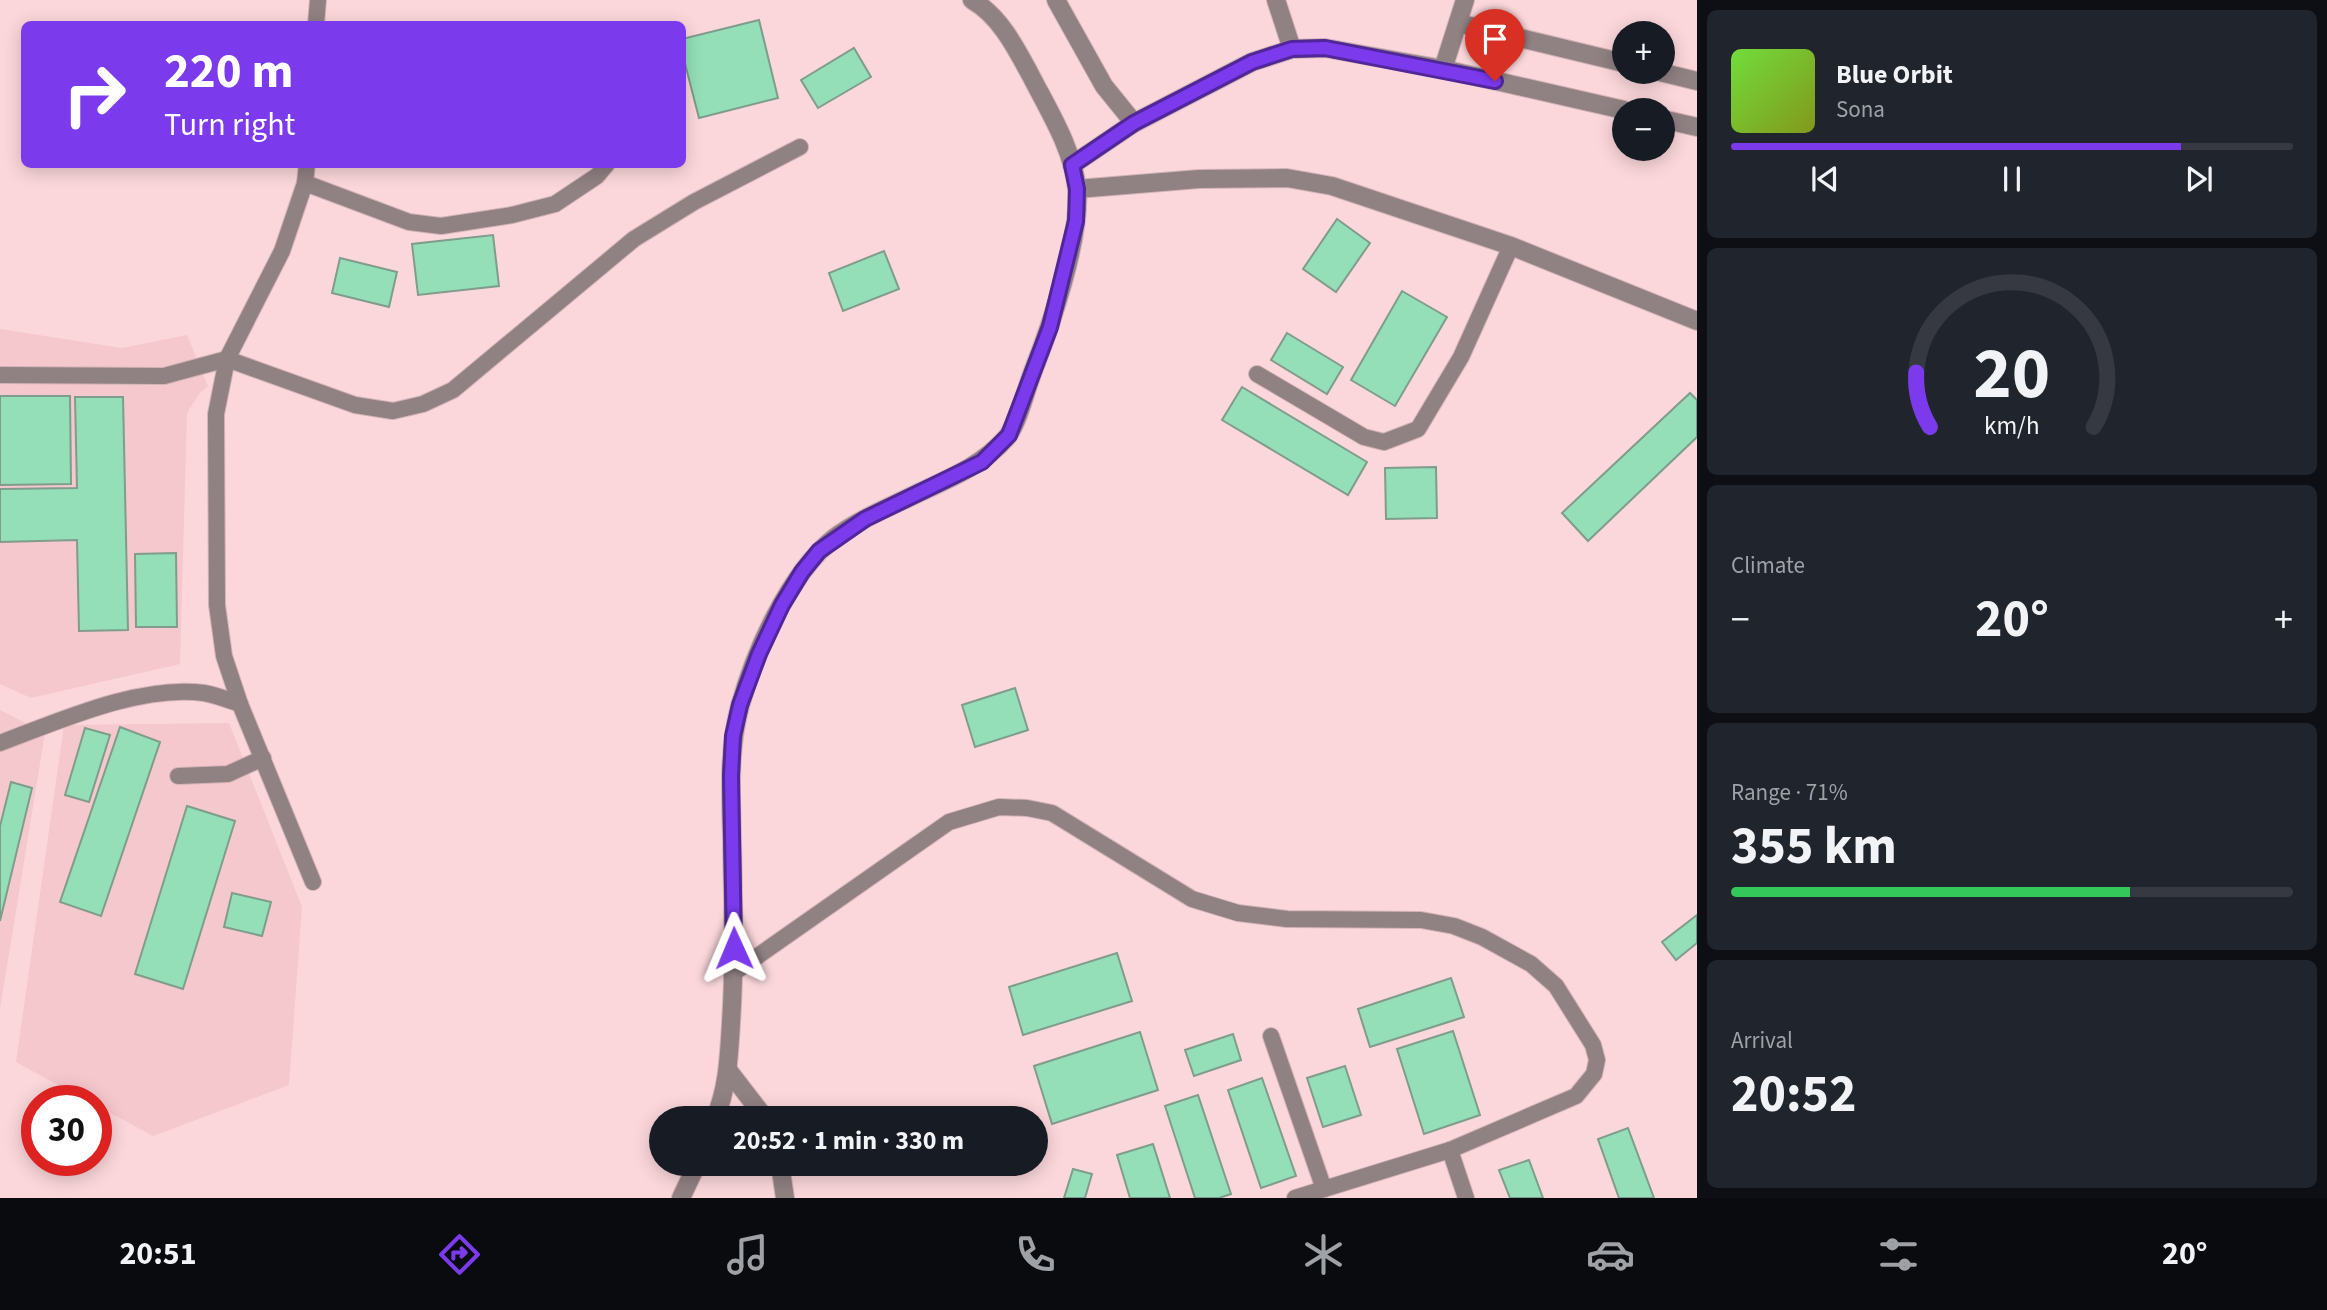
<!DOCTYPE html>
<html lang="en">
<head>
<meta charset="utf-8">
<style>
  :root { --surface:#171b24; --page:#20242c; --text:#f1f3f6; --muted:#9ea1a6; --line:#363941; --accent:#7c3aed }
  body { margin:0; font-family:"Source Sans 3",sans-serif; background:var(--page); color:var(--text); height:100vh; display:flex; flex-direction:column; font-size:26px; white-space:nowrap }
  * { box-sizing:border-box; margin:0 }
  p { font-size:23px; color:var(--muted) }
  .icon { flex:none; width:38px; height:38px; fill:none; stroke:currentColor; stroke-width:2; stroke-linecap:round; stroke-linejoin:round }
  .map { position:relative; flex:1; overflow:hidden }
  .details { display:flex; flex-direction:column; gap:10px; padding:10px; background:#0d0f14; width:630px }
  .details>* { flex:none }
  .guide { position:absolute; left:21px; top:21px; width:665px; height:147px; border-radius:10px; box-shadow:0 4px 18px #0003; background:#7c3aed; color:#fff; overflow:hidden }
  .buttons { position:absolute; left:1612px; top:21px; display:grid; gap:14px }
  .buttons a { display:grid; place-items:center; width:63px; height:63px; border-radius:50%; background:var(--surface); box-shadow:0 4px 18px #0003; font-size:35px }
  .speed { position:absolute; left:21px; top:1085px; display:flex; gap:14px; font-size:35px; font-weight:700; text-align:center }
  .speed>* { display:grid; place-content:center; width:91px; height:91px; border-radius:50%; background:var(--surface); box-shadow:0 4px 18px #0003; line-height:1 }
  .speed .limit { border:10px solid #d22; background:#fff; color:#111 }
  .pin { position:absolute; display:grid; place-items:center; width:60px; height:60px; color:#fff; margin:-72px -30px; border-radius:50% 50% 50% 0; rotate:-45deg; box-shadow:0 0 7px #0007 }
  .pin .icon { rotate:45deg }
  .me { position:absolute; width:77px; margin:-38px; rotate:359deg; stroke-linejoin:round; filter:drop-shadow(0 0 5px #0008) }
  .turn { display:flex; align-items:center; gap:24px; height:147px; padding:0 28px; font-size:32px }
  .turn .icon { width:91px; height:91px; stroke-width:2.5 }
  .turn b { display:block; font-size:49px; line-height:60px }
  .big { font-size:52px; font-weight:700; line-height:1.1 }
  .details .card { flex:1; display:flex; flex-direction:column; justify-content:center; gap:10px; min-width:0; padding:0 24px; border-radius:10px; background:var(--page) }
  .details .dial { align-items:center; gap:0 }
  .dial svg { height:182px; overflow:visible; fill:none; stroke:var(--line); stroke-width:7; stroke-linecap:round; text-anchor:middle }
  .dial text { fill:var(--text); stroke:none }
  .song { display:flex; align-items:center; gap:21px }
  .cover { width:84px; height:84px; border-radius:10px; background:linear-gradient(135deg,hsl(100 70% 55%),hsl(70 70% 35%)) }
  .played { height:7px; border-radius:4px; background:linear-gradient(90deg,var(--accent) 80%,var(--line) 80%) }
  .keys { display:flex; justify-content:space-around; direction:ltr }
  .heat { display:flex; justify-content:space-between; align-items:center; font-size:38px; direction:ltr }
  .charge { height:10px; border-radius:5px; background:linear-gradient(90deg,#34c759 71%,var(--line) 0) }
  .trip { position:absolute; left:649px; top:1106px; width:399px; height:70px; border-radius:35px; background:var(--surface); box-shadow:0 4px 18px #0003; font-weight:700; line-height:70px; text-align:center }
  .tabs { display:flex; height:112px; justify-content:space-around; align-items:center; background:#090b0e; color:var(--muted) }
  .tabs .icon { width:49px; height:49px }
  .tabs .on { color:var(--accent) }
  .tabs b { font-size:32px; color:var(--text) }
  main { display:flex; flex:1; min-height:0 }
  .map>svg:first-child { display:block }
  .built { fill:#f5c8cd }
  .building { fill:#94dfb8; stroke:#7f9c8c; stroke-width:2 }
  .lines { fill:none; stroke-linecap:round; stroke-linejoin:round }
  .service-casing { stroke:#d3b3b7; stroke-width:18 }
  .minor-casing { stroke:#d3b3b7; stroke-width:20 }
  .service { stroke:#908183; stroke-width:16 }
  .minor { stroke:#908183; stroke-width:18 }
  .route-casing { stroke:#51269a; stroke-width:18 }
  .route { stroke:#7c3aed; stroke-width:12 }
</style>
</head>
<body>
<main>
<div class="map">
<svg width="1697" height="1198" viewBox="0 0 1697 1198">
  <rect width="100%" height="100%" fill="#fbd7db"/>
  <g class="built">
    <polygon points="0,329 122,348 187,335 208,386 199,394 187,413 180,664 31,698 0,684"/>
    <polygon points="0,710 45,733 0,1009"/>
    <polygon points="229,723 302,907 289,1085 153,1136 96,1105 96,1101 87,1101 16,1062 64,725"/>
  </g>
  <g class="building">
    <polygon points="759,20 778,98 699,118 682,52 682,39"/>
    <polygon points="854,48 871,77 818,108 801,80"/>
    <polygon points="1337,219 1370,243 1336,292 1303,269"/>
    <polygon points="493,235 499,286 418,295 412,244"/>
    <polygon points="884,251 899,289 843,311 829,273"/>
    <polygon points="340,258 397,272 389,307 332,293"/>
    <polygon points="1402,291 1447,317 1395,406 1351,380"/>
    <polygon points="1287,333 1343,367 1327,394 1271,360"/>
    <polygon points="1242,387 1367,462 1348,495 1222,420"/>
    <polygon points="1690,393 1697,400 1697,437 1588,541 1562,513"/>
    <polygon points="0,396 70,396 71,484 0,485"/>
    <polygon points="75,397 123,397 128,630 79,631 77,540 0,542 0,489 77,488"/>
    <polygon points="1436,467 1437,518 1386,519 1385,468"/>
    <polygon points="176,553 177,627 136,627 135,554"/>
    <polygon points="1015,688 1028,730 975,747 962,705"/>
    <polygon points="120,727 160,742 101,916 60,902"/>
    <polygon points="85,728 110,735 89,802 65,795"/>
    <polygon points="11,782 32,788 0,921 0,826"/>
    <polygon points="187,806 235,821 183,989 135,974"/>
    <polygon points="232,893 271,902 262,936 224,927"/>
    <polygon points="1697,915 1697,943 1676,960 1662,942"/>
    <polygon points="1117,953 1132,1001 1023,1035 1009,987"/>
    <polygon points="1451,978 1464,1017 1370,1047 1358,1009"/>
    <polygon points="1453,1031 1480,1115 1424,1134 1397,1049"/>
    <polygon points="1140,1032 1158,1090 1052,1124 1034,1066"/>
    <polygon points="1233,1034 1241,1060 1194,1076 1185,1050"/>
    <polygon points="1345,1066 1361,1115 1323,1127 1307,1078"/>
    <polygon points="1262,1078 1296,1176 1261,1188 1228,1090"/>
    <polygon points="1198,1095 1231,1194 1219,1198 1195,1198 1165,1106"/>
    <polygon points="1628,1128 1654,1198 1619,1198 1598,1139"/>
    <polygon points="1153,1144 1170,1198 1130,1198 1117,1155"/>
    <polygon points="1529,1160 1543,1198 1510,1198 1499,1170"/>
    <polygon points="1073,1169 1092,1174 1085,1198 1064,1198"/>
  </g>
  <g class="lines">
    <defs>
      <g id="service">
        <polyline points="316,24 318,0"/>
        <polyline points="307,164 305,183 282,251 227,359 216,414 217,605 224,656 240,704 313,882"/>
        <polyline points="305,183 409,222 441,226 512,215 555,204 597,176 607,164"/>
        <polyline points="1257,374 1364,437 1384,442 1418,429 1461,357 1511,246"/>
        <polyline points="0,375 164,376 227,359 355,405 393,411 423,404 453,390 634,239 694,202 800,147"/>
        <path d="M0,743C59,721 141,684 204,693C216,695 228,700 240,704"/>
        <polyline points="178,776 228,774 263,758"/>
        <polyline points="735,972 949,822 999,807 1027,808 1052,813 1192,899 1238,913 1287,919 1421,920 1454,926 1482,937 1531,964 1556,986 1593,1045 1597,1060 1594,1074 1576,1096 1450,1150 1295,1198"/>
        <polyline points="1271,1036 1324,1189"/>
        <polyline points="1450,1150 1466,1198"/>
      </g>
      <g id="minor">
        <polyline points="1056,0 1104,86 1134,123"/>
        <polyline points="1276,0 1292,49"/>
        <polyline points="1458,23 1624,63"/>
        <polyline points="1443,69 1465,0"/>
        <polyline points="1660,72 1697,81"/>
        <polyline points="1662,119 1697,127"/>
        <polyline points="1072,165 1134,123 1252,62 1292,49 1325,48 1443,69 1624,110"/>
        <polyline points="1077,189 1199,179 1287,178 1332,186 1511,246 1697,321"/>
        <polyline points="728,1070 765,1118"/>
        <path d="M715,1118C728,1088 729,1055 731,1023C735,962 733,902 732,841C731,796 728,750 740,706C755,651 789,574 834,538C858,520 887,508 914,495C948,479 982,466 1007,437C1018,423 1026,390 1033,371C1051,325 1081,238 1077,189C1073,149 1049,111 1031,76C1016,48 1000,16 972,0"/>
        <polyline points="780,1164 785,1198"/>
        <polyline points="681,1198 697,1164"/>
      </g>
    </defs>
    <use href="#service" class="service-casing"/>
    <use href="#minor" class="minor-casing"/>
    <use href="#service" class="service"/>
    <use href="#minor" class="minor"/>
  </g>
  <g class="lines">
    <defs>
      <polyline id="route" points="734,948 731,776 733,736 740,705 759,654 782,605 802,572 819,551 865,519 982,462 1009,435 1050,327 1076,221 1077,189 1072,165 1134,123 1252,62 1292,49 1325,48 1495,81"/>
    </defs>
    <use href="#route" class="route-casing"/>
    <use href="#route" class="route"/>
  </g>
</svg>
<div class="buttons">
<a>+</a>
<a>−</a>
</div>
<div class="speed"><div class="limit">30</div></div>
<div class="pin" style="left:1495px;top:81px;background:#d93025"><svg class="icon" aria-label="arrive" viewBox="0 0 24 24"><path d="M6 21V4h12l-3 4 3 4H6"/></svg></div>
<svg class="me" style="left:734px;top:948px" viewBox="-20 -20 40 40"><path d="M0-17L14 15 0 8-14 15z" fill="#7c3aed" stroke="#fff" stroke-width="4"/></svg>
<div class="trip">20:52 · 1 min · 330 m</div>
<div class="guide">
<div class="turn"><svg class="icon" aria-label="right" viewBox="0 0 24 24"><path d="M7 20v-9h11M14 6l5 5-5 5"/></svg><div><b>220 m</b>Turn right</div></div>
</div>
</div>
<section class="details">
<div class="card">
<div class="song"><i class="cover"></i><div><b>Blue Orbit</b><p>Sona</p></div></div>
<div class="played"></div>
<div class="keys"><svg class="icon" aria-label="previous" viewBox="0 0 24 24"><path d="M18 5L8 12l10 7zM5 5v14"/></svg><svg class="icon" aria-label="pause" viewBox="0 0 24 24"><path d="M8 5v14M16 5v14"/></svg><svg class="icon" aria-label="next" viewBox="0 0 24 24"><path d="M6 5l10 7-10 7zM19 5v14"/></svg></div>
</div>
<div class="card dial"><svg viewBox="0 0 100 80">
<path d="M14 69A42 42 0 1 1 86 69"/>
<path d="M14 69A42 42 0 0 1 8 45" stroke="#7c3aed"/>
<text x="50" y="56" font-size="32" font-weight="700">20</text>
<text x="50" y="72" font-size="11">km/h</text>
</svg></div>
<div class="card"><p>Climate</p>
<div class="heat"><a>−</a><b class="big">20°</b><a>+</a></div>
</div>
<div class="card"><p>Range · 71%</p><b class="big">355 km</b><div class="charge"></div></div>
<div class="card"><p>Arrival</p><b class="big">20:52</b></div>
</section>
</main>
<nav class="tabs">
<b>20:51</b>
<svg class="icon on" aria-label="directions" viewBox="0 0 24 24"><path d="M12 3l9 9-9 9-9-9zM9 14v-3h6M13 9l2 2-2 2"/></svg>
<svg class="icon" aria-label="music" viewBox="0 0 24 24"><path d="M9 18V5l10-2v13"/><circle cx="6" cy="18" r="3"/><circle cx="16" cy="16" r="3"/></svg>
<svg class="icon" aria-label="phone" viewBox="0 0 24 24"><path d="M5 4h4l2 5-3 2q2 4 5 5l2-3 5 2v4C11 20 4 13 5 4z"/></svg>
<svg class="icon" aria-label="climate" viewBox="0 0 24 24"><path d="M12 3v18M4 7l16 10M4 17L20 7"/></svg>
<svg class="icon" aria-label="car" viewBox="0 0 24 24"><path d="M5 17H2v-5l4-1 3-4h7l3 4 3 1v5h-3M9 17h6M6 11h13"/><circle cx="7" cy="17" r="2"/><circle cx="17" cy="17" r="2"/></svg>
<svg class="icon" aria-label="filters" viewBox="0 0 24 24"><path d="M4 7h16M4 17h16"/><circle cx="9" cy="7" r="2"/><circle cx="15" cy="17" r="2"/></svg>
<b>20°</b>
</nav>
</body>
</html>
